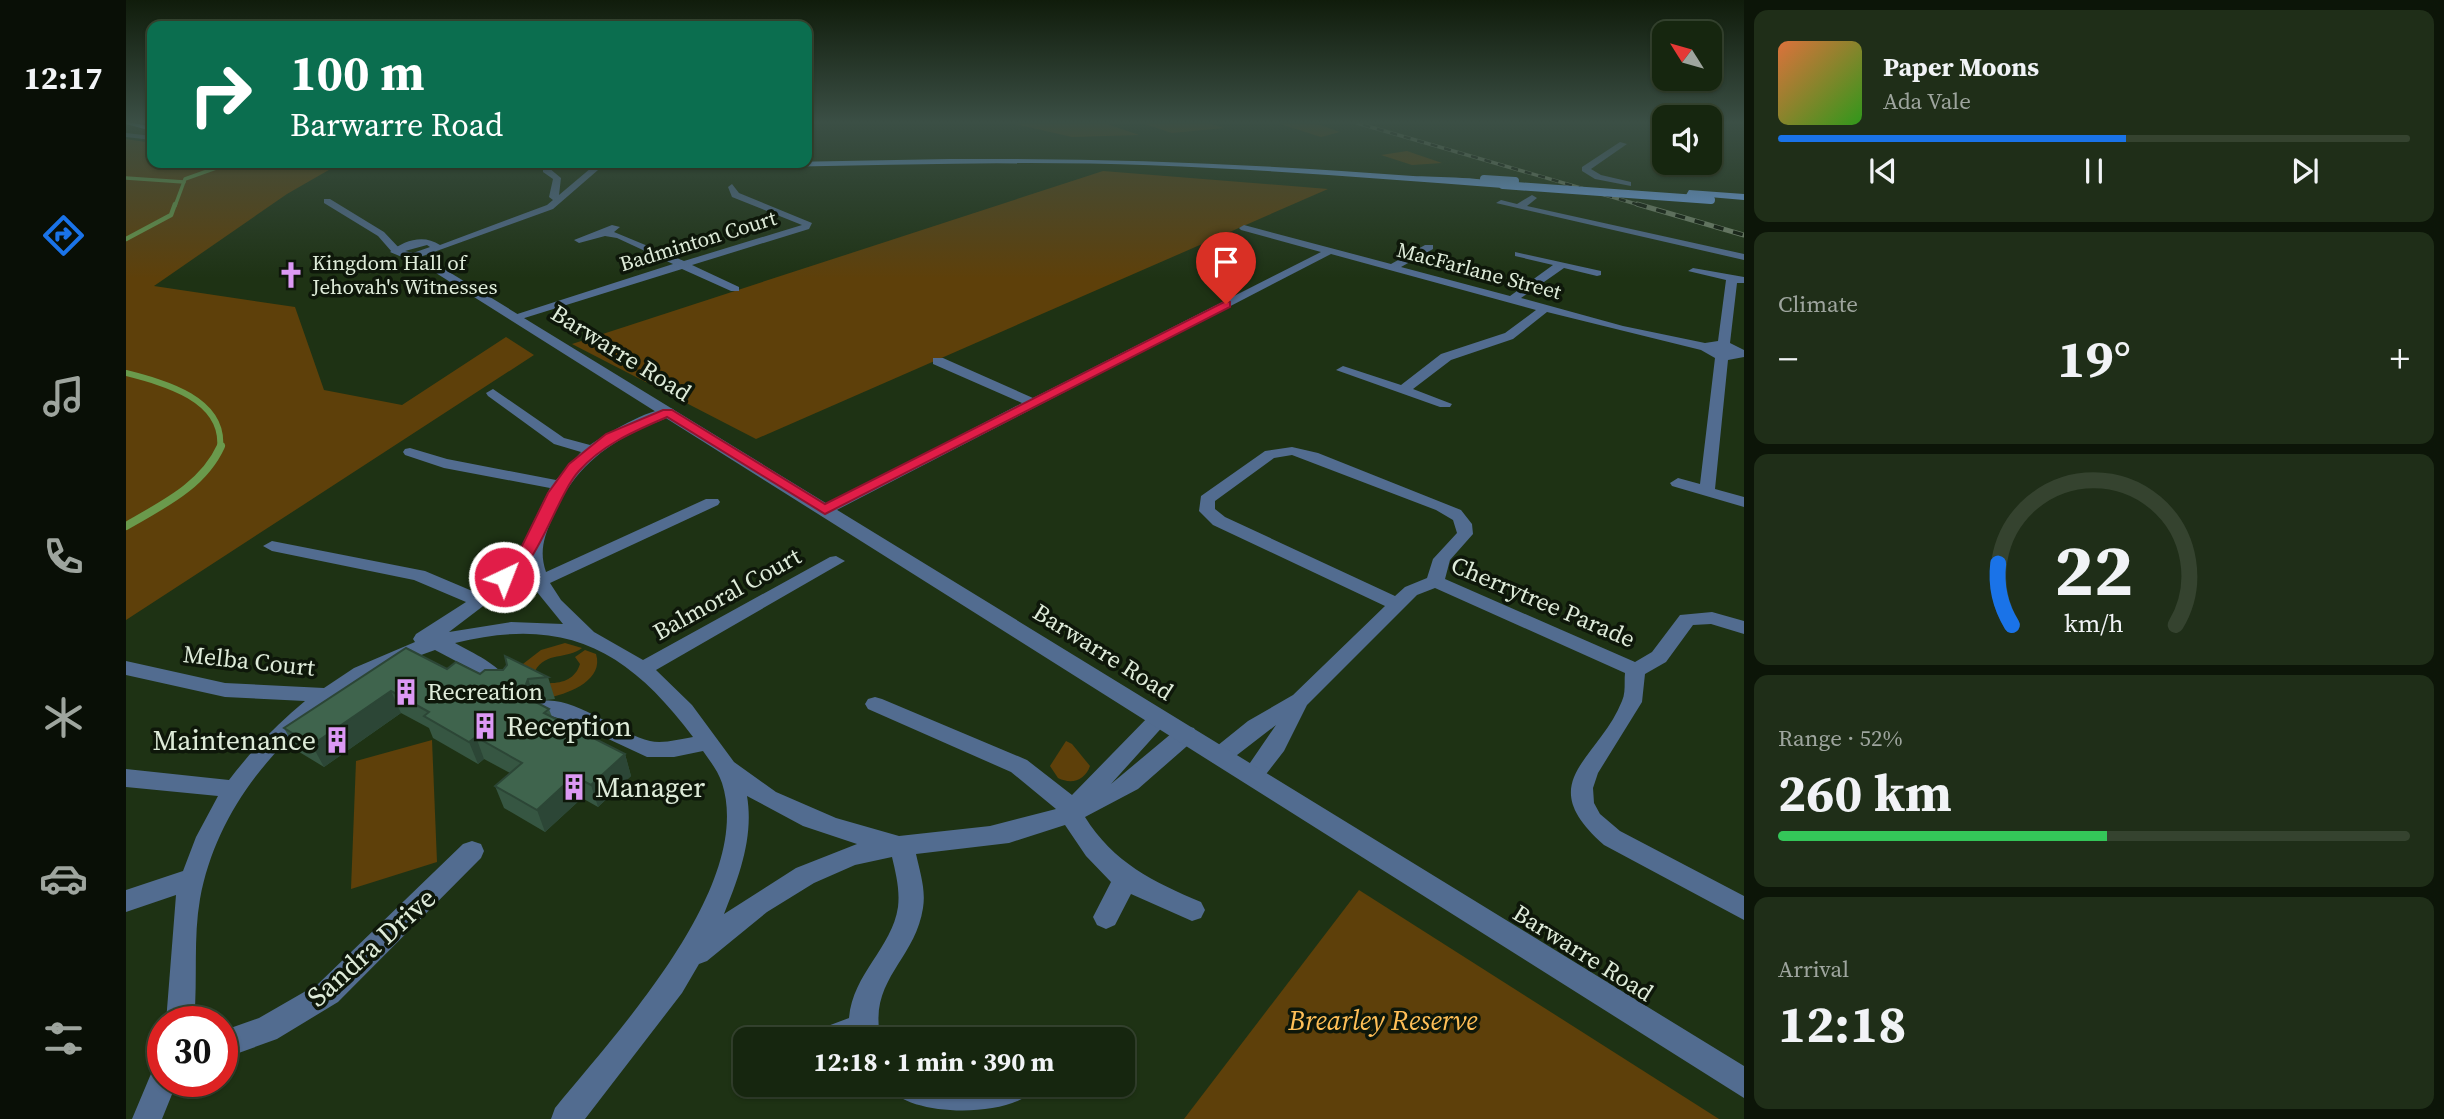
<!DOCTYPE html>
<html lang="en">
<head>
<meta charset="utf-8">
<style>
  :root { --surface:#16260f; --page:#1f2e18; --text:#f1f3f6; --muted:#9ea59e; --line:#35432f; --accent:#1a73e8 }
  body { margin:0; font-family:"Source Serif 4",serif; background:var(--page); color:var(--text); height:100vh; display:flex; flex-direction:column; font-size:26px; white-space:nowrap }
  * { box-sizing:border-box; margin:0 }
  p { font-size:23px; color:var(--muted) }
  .icon { flex:none; width:38px; height:38px; fill:none; stroke:currentColor; stroke-width:2; stroke-linecap:round; stroke-linejoin:round }
  .map { position:relative; flex:1; overflow:hidden }
  .details { display:flex; flex-direction:column; gap:10px; padding:10px; background:#0c1508; width:700px }
  .details>* { flex:none }
  .banner { position:absolute; left:21px; top:21px; width:665px; height:147px; border-radius:14px; box-shadow:0 2px 5px #0004,0 0 0 2px var(--line); background:#0b6e4f; color:#fff; overflow:hidden }
  .needle { width:46px; rotate:307deg }
  .buttons { position:absolute; left:1526px; top:21px; display:grid; gap:14px }
  .buttons a { display:grid; place-items:center; width:70px; height:70px; border-radius:14px; background:var(--surface); box-shadow:0 2px 5px #0004,0 0 0 2px var(--line); font-size:35px }
  .speed { position:absolute; left:21px; top:1006px; display:flex; gap:14px; font-size:35px; font-weight:700; text-align:center }
  .speed>* { display:grid; place-content:center; width:91px; height:91px; border-radius:50%; background:var(--surface); box-shadow:0 2px 5px #0004,0 0 0 2px var(--line); line-height:1 }
  .speed .limit { border:10px solid #d22; background:#fff; color:#111 }
  .pin { position:absolute; display:grid; place-items:center; width:60px; height:60px; color:#fff; margin:-72px -30px; border-radius:50% 50% 50% 0; rotate:-45deg; box-shadow:0 0 7px #0007 }
  .pin .icon { rotate:45deg }
  .me { position:absolute; width:77px; margin:-38px; rotate:43deg; stroke-linejoin:round; filter:drop-shadow(0 0 5px #0008) }
  .turn { display:flex; align-items:center; gap:24px; height:147px; padding:0 28px; font-size:32px }
  .turn .icon { width:91px; height:91px; stroke-width:2.5 }
  .turn b { display:block; font-size:49px; line-height:60px }
  .big { font-size:52px; font-weight:700; line-height:1.1 }
  .details .card { flex:1; display:flex; flex-direction:column; justify-content:center; gap:10px; min-width:0; padding:0 24px; border-radius:14px; background:var(--page) }
  .details .dial { align-items:center; gap:0 }
  .dial svg { height:182px; overflow:visible; fill:none; stroke:var(--line); stroke-width:7; stroke-linecap:round; text-anchor:middle }
  .dial text { fill:var(--text); stroke:none }
  .song { display:flex; align-items:center; gap:21px }
  .cover { width:84px; height:84px; border-radius:10px; background:linear-gradient(135deg,hsl(20 70% 55%),hsl(110 70% 35%)) }
  .played { height:7px; border-radius:4px; background:linear-gradient(90deg,var(--accent) 55%,var(--line) 55%) }
  .keys { display:flex; justify-content:space-around; direction:ltr }
  .heat { display:flex; justify-content:space-between; align-items:center; font-size:38px; direction:ltr }
  .charge { height:10px; border-radius:5px; background:linear-gradient(90deg,#34c759 52%,var(--line) 0) }
  .trip { position:absolute; left:607px; top:1027px; width:402px; height:70px; border-radius:14px; background:var(--surface); box-shadow:0 2px 5px #0004,0 0 0 2px var(--line); font-weight:700; line-height:70px; text-align:center }
  main { display:flex; flex:1; min-height:0 }
  .tab-bar { display:flex; flex-direction:column; width:126px; justify-content:space-around; align-items:center; background:#090f06; color:var(--muted) }
  .tab-bar .icon { width:49px; height:49px }
  .tab-bar .current { color:var(--accent) }
  .tab-bar b { font-size:32px; color:var(--text) }
  .map>svg:first-child { display:block }
  .green { fill:#5e400a }
  .lines { fill:none; stroke-linecap:round; stroke-linejoin:round }
  .stream-far3 { stroke:#6a9a4c; stroke-width:3.5 }
  .stream-far2 { stroke:#6a9a4c; stroke-width:4.5 }
  .stream-far1 { stroke:#6a9a4c; stroke-width:6 }
  .stream { stroke:#6a9a4c; stroke-width:8 }
  .minor { fill:#526c90; fill-rule:evenodd }
  .tertiary { fill:#526c90; fill-rule:evenodd }
  .primary { fill:#75aaf5; fill-rule:evenodd }
  .rail-far1-casing { stroke:#75866d; stroke-width:3.5 }
  .rail-casing { stroke:#75866d; stroke-width:5 }
  .rail-far1 { stroke:#0e170a; stroke-width:2.5; stroke-dasharray:7; stroke-linecap:butt }
  .rail { stroke:#0e170a; stroke-width:3.5; stroke-dasharray:10; stroke-linecap:butt }
  .primary-bridge { stroke:#75aaf5; stroke-width:8 }
  .wall { fill:#365642 }
  .shaded-wall { fill:#2c4636 }
  .building { fill:#3f644d; stroke:#2c4636; stroke-width:2 }
  .route { fill:#e11d48; stroke:#92132f; stroke-width:2 }
  .labels { text-anchor:middle; stroke-width:7; stroke-linejoin:round; paint-order:stroke }
  .far-street-label { font-size:21px; fill:#deebd9; stroke:#0e170a }
  .far-poi-label { font-size:21px; fill:#deebd9; stroke:#0e170a; text-anchor:start }
  .street-label { font-size:24px; fill:#deebd9; stroke:#0e170a }
  .poi-label { font-size:24px; fill:#deebd9; stroke:#0e170a; text-anchor:start }
  .near-poi-label { font-size:28px; fill:#deebd9; stroke:#0e170a; text-anchor:start }
  .near-street-label { font-size:28px; fill:#deebd9; stroke:#0e170a }
  .near-park-label { font-size:28px; font-style:italic; fill:#ffbf57; stroke:#0e170a }
</style>
</head>
<body>
<main>
<nav class="tab-bar">
<b>12:17</b>
<svg class="icon current" aria-label="directions" viewBox="0 0 24 24"><path d="M12 3l9 9-9 9-9-9zM9 14v-3h6M13 9l2 2-2 2"/></svg>
<svg class="icon" aria-label="music" viewBox="0 0 24 24"><path d="M9 18V5l10-2v13"/><circle cx="6" cy="18" r="3"/><circle cx="16" cy="16" r="3"/></svg>
<svg class="icon" aria-label="phone" viewBox="0 0 24 24"><path d="M5 4h4l2 5-3 2q2 4 5 5l2-3 5 2v4C11 20 4 13 5 4z"/></svg>
<svg class="icon" aria-label="climate" viewBox="0 0 24 24"><path d="M12 3v18M4 7l16 10M4 17L20 7"/></svg>
<svg class="icon" aria-label="car" viewBox="0 0 24 24"><path d="M5 17H2v-5l4-1 3-4h7l3 4 3 1v5h-3M9 17h6M6 11h13"/><circle cx="7" cy="17" r="2"/><circle cx="17" cy="17" r="2"/></svg>
<svg class="icon" aria-label="filters" viewBox="0 0 24 24"><path d="M4 7h16M4 17h16"/><circle cx="9" cy="7" r="2"/><circle cx="15" cy="17" r="2"/></svg>
</nav>
<div class="map">
<svg width="1618" height="1119" viewBox="0 0 1618 1119">
  <rect width="100%" height="100%" fill="#1e3214"/>
  <g class="green">
    <polygon points="876,121 978,123 1013,135 946,137"/>
    <polygon points="1010,121 1077,121 1098,128 1046,133"/>
    <polygon points="1145,121 1194,125 1214,132 1195,137"/>
    <polygon points="0,139 26,143 26,163 176,163 208,167 161,194 28,286 169,307 198,390 276,405 380,337 408,355 0,620"/>
    <polygon points="1281,151 1316,163 1286,165 1255,155"/>
    <polygon points="977,171 1202,189 630,439 446,344"/>
    <path d="M439,643L456,648C441,660 420,651 409,671L393,667L415,650Z"/>
    <path d="M459,650L470,654C478,679 445,693 425,697L419,683C435,684 449,680 454,664L449,657Z"/>
    <polygon points="306,740 311,862 225,889 230,761"/>
    <path d="M940,741L946,744L964,766C959,780 946,785 932,778L924,766Z"/>
    <polygon points="1233,890 1593,1119 1058,1119"/>
  </g>
  <g class="lines">
    <g class="stream-far3">
      <polyline points="0,178 58,182"/>
      <polyline points="49,206 59,179 104,163"/>
    </g>
    <polyline class="stream-far2" points="0,239 45,215 49,204"/>
    <path class="stream-far1" d="M0,373C39,383 99,399 94,448"/>
    <path class="stream" d="M0,526C36,505 77,486 95,446"/>
    <g class="minor">
      <polygon points="1494,142 1501,144 1465,169 1475,175 1505,182 1505,186 1469,179 1456,171 1456,167"/>
      <polygon points="606,184 613,193 686,223 683,229 566,265 613,287 613,291 605,291 556,269 392,320 382,317 547,264 491,238 479,236 453,243 448,240 486,225 494,227 488,232 558,261 676,225 606,197 602,187"/>
      <polygon points="1406,195 1411,198 1401,206 1618,254 1618,260 1370,203 1375,200 1391,204"/>
      <polygon points="198,199 204,199 258,232 275,250 266,252 252,236 198,203"/>
      <polygon points="1118,225 1265,264 1299,245 1307,245 1307,249 1275,267 1384,296 1427,265 1389,256 1389,252 1475,271 1475,275 1471,276 1438,268 1395,298 1497,326 1579,343 1592,341 1600,280 1562,271 1567,268 1618,277 1618,283 1611,283 1604,343 1618,350 1618,357 1602,360 1589,489 1618,497 1618,507 1546,486 1544,483 1552,478 1574,484 1589,358 1575,350 1421,312 1387,339 1325,360 1287,389 1326,404 1324,407 1314,407 1210,370 1217,366 1275,385 1315,354 1379,333 1410,310 1205,254 705,513 699,515 691,510 896,403 807,364 807,358 817,358 907,398 1195,252 1115,230 1113,228"/>
      <path d="M367,389L438,438L464,445C481,434 528,405 547,409L549,412C541,420 526,423 515,429C472,449 444,475 426,519C418,537 413,552 420,572L580,499H592L594,502L592,505L424,583L435,600L468,632L517,660L704,557L710,556L719,561L530,670L566,705L608,762L650,792L710,818L773,836L864,826L930,809L885,772L742,709L739,704L742,699L749,697L756,699L901,760L946,795L1026,713L1033,710L1040,713L1044,718L1040,723L985,784L1052,728L1060,726L1068,728L1071,734L1068,740L1012,789L959,817C987,862 1027,882 1075,902L1079,910L1075,918L1066,921L1005,894L989,925L980,929L971,925L967,917L985,882L960,856L939,825L883,843L790,854C794,872 800,890 797,908C789,961 741,980 755,1040H687L691,1030L723,1018C727,973 766,948 772,907C774,890 770,874 766,857L729,865L688,883L641,912L581,961L573,964L556,993L459,1119H425L429,1108C489,1034 629,886 596,783C592,771 584,761 577,751L548,757H521L448,723L412,712L409,707L412,702C444,692 493,734 524,741C537,744 554,739 567,737C501,649 439,616 329,643C349,654 374,665 386,685L383,690H369L345,669L309,650C199,687 96,779 74,899C67,939 72,981 68,1022H40L50,895L0,912V890L57,871L70,837L92,796L0,787V769L103,780C126,750 150,725 179,701L99,697L0,675V661L99,683L198,688L228,668L289,642L287,639L290,634L340,602L288,580L146,551L137,546L146,541L299,571L351,593L393,551L424,488L318,468L279,455L277,452L279,449L284,448L321,459L430,480L455,452L428,444L362,396L360,393ZM400,565L411,592L437,624L385,622L323,632L373,594ZM621,796L677,826L731,844L670,868L598,914C613,877 628,837 621,796Z"/>
      <path d="M1166,447L1192,453L1335,510L1346,524L1347,534L1324,560L1319,579L1509,662L1526,652L1554,615L1586,612L1618,621V634L1585,624L1567,625L1540,662L1519,674L1516,702L1472,773L1467,788L1468,803L1474,814L1494,831L1618,896V920L1478,845C1405,781 1472,761 1496,701C1500,692 1498,682 1499,673L1309,588L1291,595L1181,705L1158,751L1134,782L1126,785L1118,782L1115,776L1150,725L1102,762L1094,764L1086,762L1083,756L1086,750L1122,721L1167,695L1259,606L1087,525L1073,511L1075,496L1139,451ZM1166,455L1310,510L1327,520L1331,533L1307,559L1301,578L1279,587L1269,596L1099,517L1089,509V501L1148,458Z"/>
      <polygon points="346,841 355,844 358,851 355,858 212,1002 151,1039 96,1059 96,1031 133,1018 192,984 337,844"/>
      <polygon points="37,1064 37,1082 51,1082 36,1119 6,1119 27,1069"/>
      <path d="M761,1085H805L825,1094L837,1095L849,1094L868,1085H912C893,1119 780,1119 761,1085Z"/>
    </g>
    <g class="tertiary">
      <polygon points="0,133 26,136 26,140 0,137"/>
      <path d="M417,168H423L435,178L433,195L465,168L472,170L427,209L294,257L310,264L1618,1066V1098L302,268L264,252C278,240 298,234 314,245L421,205L427,200L423,197L427,179L417,172ZM301,245L304,247L287,253L279,251Z"/>
    </g>
    <g class="primary">
      <polygon points="0,121 26,127 26,131 0,124"/>
      <path d="M823,159C978,158 1132,164 1287,176C1306,177 1368,177 1381,185L1377,188C1220,176 1062,163 904,163C687,164 471,175 255,165L251,163L498,165Z"/>
      <polygon points="1563,190 1618,194 1618,200 1560,195"/>
    </g>
    <defs>
      <polyline id="rail-far1" points="1224,121 1517,206"/>
      <polyline id="rail" points="1511,204 1618,235"/>
    </defs>
    <use href="#rail-far1" class="rail-far1-casing"/>
    <use href="#rail" class="rail-casing"/>
    <use href="#rail-far1" class="rail-far1"/>
    <use href="#rail" class="rail"/>
    <g class="primary-bridge">
      <polyline points="1358,179 1389,181"/>
      <polyline points="1377,185 1585,200"/>
    </g>
  </g>
  <polygon class="wall" points="321,669 354,674 422,677 429,699 410,701 409,702 423,709 426,717 499,754 505,776 472,807 456,798 419,832 378,808 369,786 384,773 358,759 352,764 307,738 303,728 275,713 198,767 170,750 158,728"/>
  <g class="shaded-wall">
    <polygon points="402,679 410,701 408,706 398,696 399,687"/>
    <polygon points="265,691 275,713 198,767 186,745"/>
    <polygon points="350,737 358,759 352,764 343,742"/>
    <polygon points="499,754 505,776 472,807 465,785"/>
    <polygon points="448,776 456,798 419,832 411,810"/>
  </g>
  <polygon class="building" points="280,648 321,669 330,662 354,674 359,670 377,670 381,665 379,656 422,677 402,679 399,687 403,692 398,696 423,709 418,713 499,754 465,785 448,776 411,810 369,786 396,763 350,737 343,742 298,716 303,712 265,691 186,745 158,728"/>
  <linearGradient id="sky" x2="0" y2="1"><stop stop-color="#101c0b"/><stop offset="0.44" stop-color="#3b4f45"/><stop offset="1" stop-color="#3b4f45" stop-opacity="0"/></linearGradient>
  <rect width="1618" height="278" fill="url(#sky)"/>
  <path class="route" d="M1100,301L1104,302V307L699,514L541,417C509,431 477,444 453,471C430,496 410,574 378,582L370,577L393,552L422,493L443,464L480,434L537,410H546L699,504Z"/>
  <defs>
    <symbol id="church-bare" viewBox="-9 -9 18 18"><path d="M-1.2-6h2.4v3.5h3.3v2.4h-3.3V6h-2.4V-.1h-3.3v-2.4h3.3Z" fill="#dc99f4" stroke="#0e170a" stroke-width="2.5" paint-order="stroke"/></symbol>
    <symbol id="building-bare" viewBox="-9 -9 18 18"><path d="M-4-6H4V6H1V3H-1V6H-4ZM-2.5-4.3h1.7v1.8h-1.7ZM.8-4.3h1.7v1.8H.8ZM-2.5-1h1.7V.8h-1.7ZM.8-1h1.7V.8H.8Z" fill="#dc99f4" stroke="#0e170a" stroke-width="2.5" paint-order="stroke"/></symbol>
  </defs>
  <g fill-rule="evenodd">
    <use href="#church-bare" x="146" y="256" width="38" height="38"/>
    <use href="#building-bare" x="261" y="673" width="38" height="38"/>
    <use href="#building-bare" x="340" y="707" width="38" height="38"/>
    <use href="#building-bare" x="192" y="721" width="38" height="38"/>
    <use href="#building-bare" x="429" y="768" width="38" height="38"/>
  </g>
  <g class="labels">
    <g class="far-street-label">
      <text transform="translate(572 241) rotate(-17)" y="7">Badminton Court</text>
      <text transform="translate(1353 271) rotate(15)" y="7">MacFarlane Street</text>
    </g>
    <g class="far-poi-label">
      <text x="186" y="270">Kingdom Hall of<tspan x="186" dy="24">Jehovah's Witnesses</tspan></text>
    </g>
    <g class="street-label">
      <text transform="translate(495 353) rotate(32)" y="8">Barwarre Road</text>
      <text transform="translate(601 594) rotate(-29)" y="8">Balmoral Court</text>
      <text transform="translate(1417 602) rotate(23)" y="8">Cherrytree Parade</text>
      <text transform="translate(977 652) rotate(32)" y="8">Barwarre Road</text>
      <text transform="translate(123 661) rotate(6)" y="8">Melba Court</text>
      <text transform="translate(1457 953) rotate(32)" y="8">Barwarre Road</text>
    </g>
    <g class="poi-label">
      <text x="301" y="700">Recreation</text>
    </g>
    <g class="near-poi-label">
      <text x="380" y="736">Reception</text>
      <text x="190" y="750" text-anchor="end">Maintenance</text>
      <text x="469" y="797">Manager</text>
    </g>
    <g class="near-street-label">
      <text transform="translate(245 947) rotate(-42)" y="10">Sandra Drive</text>
    </g>
    <g class="near-park-label">
      <text x="1257" y="1030">Brearley Reserve</text>
    </g>
  </g>
</svg>
<div class="buttons">
<a><svg class="needle" viewBox="-14 -14 28 28"><path d="M0-13l5 13h-10z" fill="#e53935"/><path d="M0 13l5-13h-10z" fill="#9ea59e"/></svg></a>
<a><svg class="icon" aria-label="sound" viewBox="0 0 24 24"><path d="M4 9h4l5-4v14l-5-4H4zM17 9q2 3 0 6"/></svg></a>
</div>
<div class="speed"><div class="limit">30</div></div>
<div class="pin" style="left:1100px;top:304px;background:#d93025"><svg class="icon" aria-label="arrive" viewBox="0 0 24 24"><path d="M6 21V4h12l-3 4 3 4H6"/></svg></div>
<svg class="me" style="left:378px;top:577px" viewBox="-20 -20 40 40"><circle r="17" fill="#e11d48" stroke="#fff" stroke-width="3"/><path d="M0-11L8 9 0 5-8 9z" fill="#fff"/></svg>
<div class="trip">12:18 · 1 min · 390 m</div>
<div class="banner">
<div class="turn"><svg class="icon" aria-label="right" viewBox="0 0 24 24"><path d="M7 20v-9h11M14 6l5 5-5 5"/></svg><div><b>100 m</b>Barwarre Road</div></div>
</div>
</div>
<section class="details">
<div class="card">
<div class="song"><i class="cover"></i><div><b>Paper Moons</b><p>Ada Vale</p></div></div>
<div class="played"></div>
<div class="keys"><svg class="icon" aria-label="previous" viewBox="0 0 24 24"><path d="M18 5L8 12l10 7zM5 5v14"/></svg><svg class="icon" aria-label="pause" viewBox="0 0 24 24"><path d="M8 5v14M16 5v14"/></svg><svg class="icon" aria-label="next" viewBox="0 0 24 24"><path d="M6 5l10 7-10 7zM19 5v14"/></svg></div>
</div>
<div class="card"><p>Climate</p>
<div class="heat"><a>−</a><b class="big">19°</b><a>+</a></div>
</div>
<div class="card dial"><svg viewBox="0 0 100 80">
<path d="M14 69A42 42 0 1 1 86 69"/>
<path d="M14 69A42 42 0 0 1 8 42" stroke="#1a73e8"/>
<text x="50" y="56" font-size="32" font-weight="700">22</text>
<text x="50" y="72" font-size="11">km/h</text>
</svg></div>
<div class="card"><p>Range · 52%</p><b class="big">260 km</b><div class="charge"></div></div>
<div class="card"><p>Arrival</p><b class="big">12:18</b></div>
</section>
</main>
</body>
</html>
